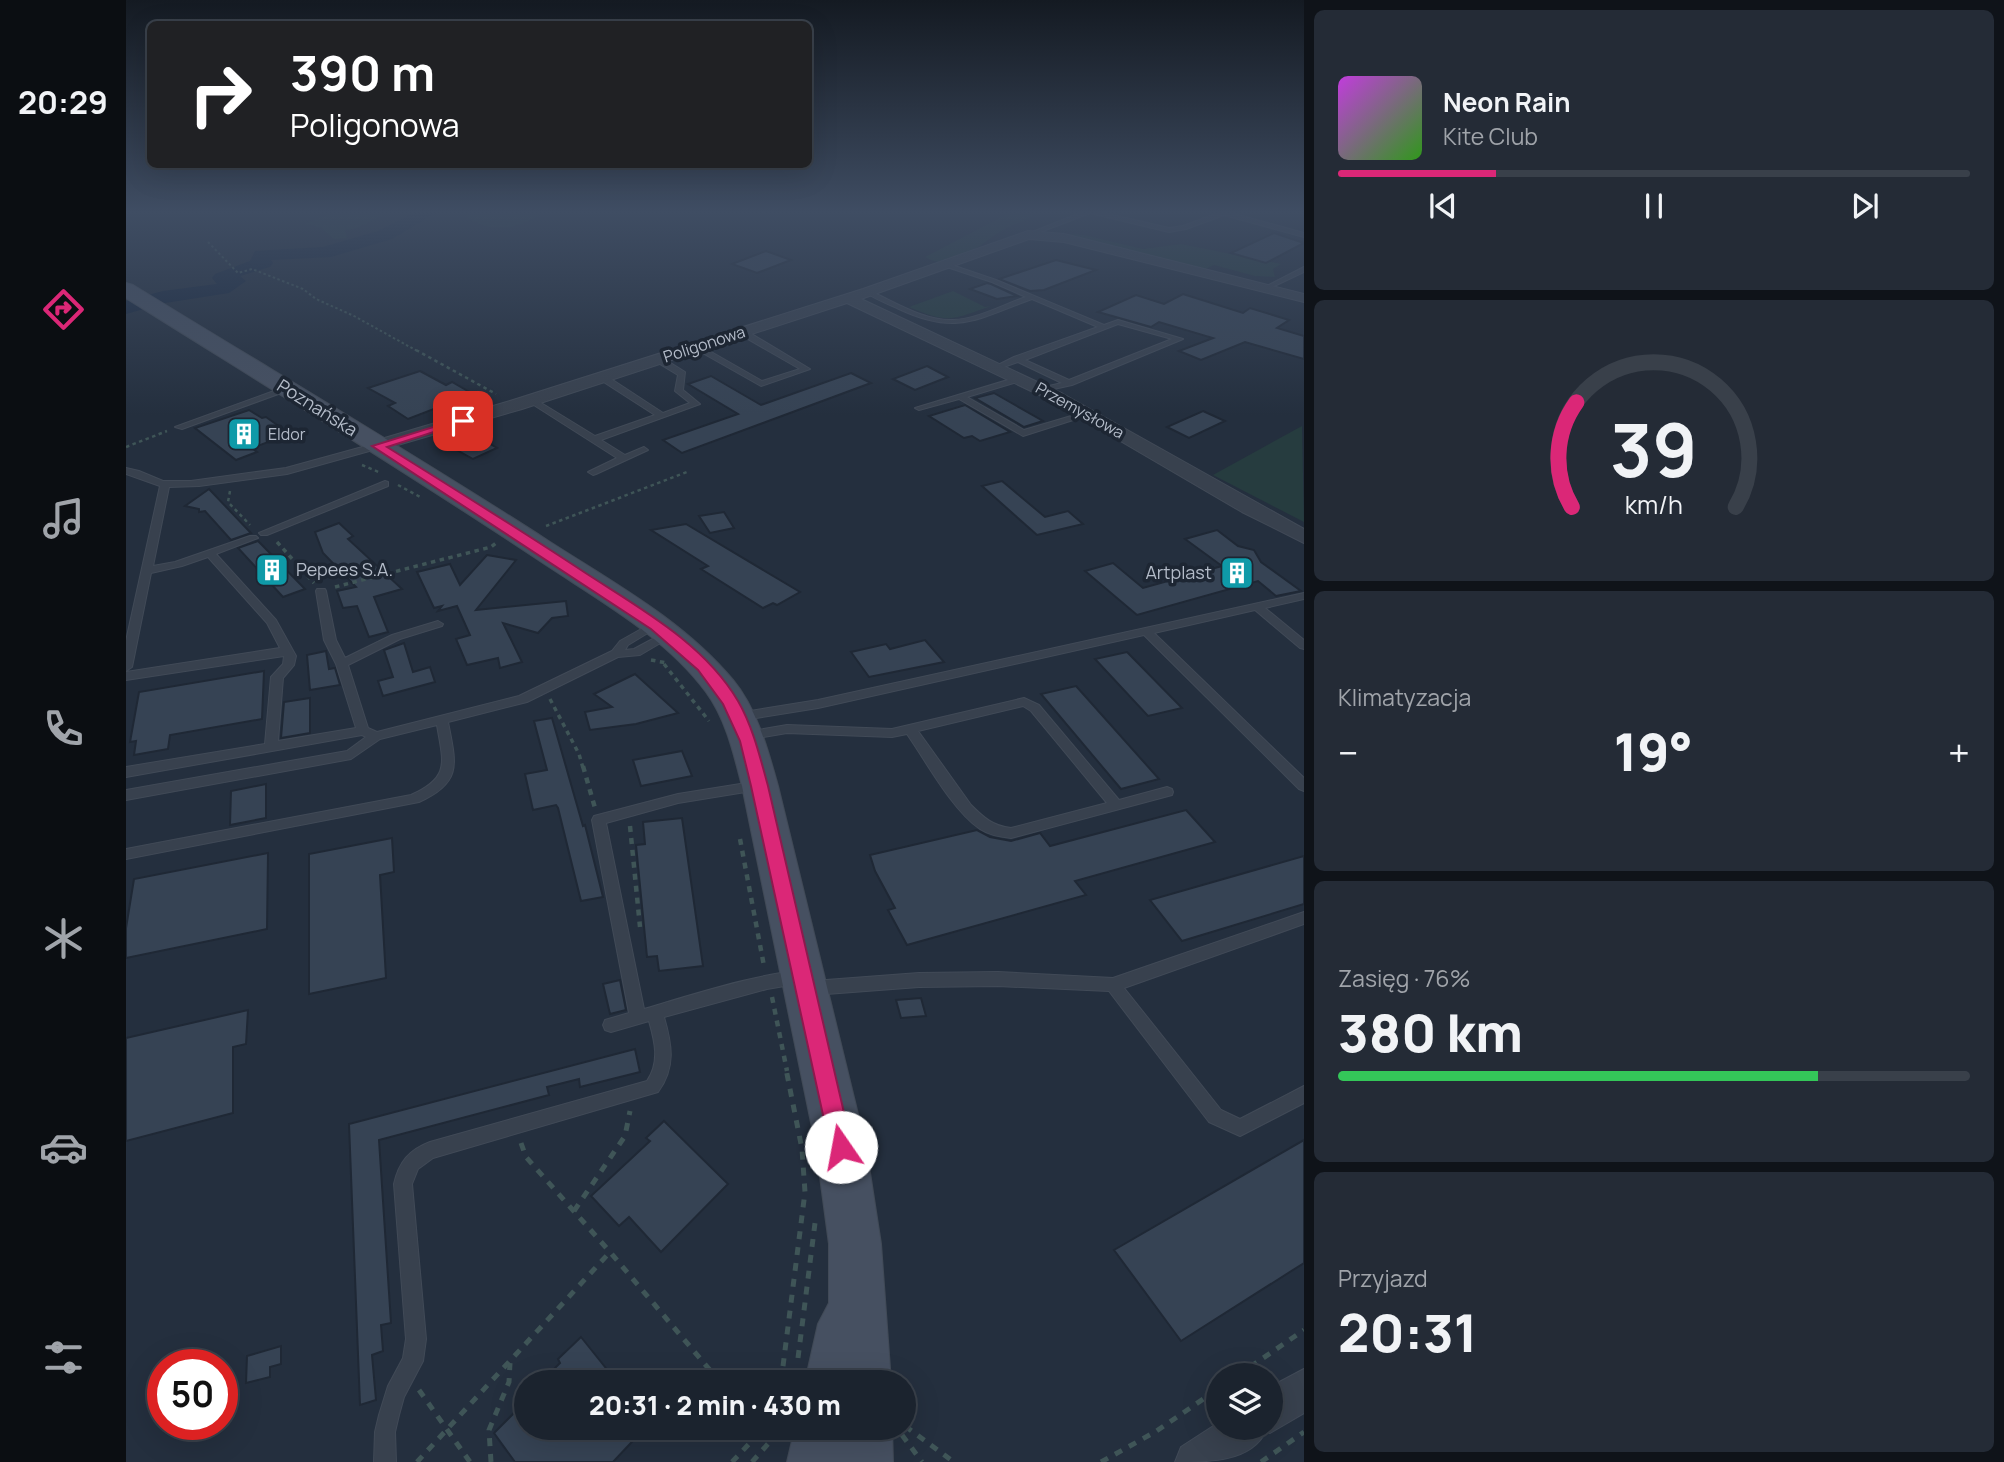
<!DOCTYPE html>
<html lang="pl">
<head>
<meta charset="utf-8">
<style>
  :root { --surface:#1b232e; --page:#242b36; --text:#f1f3f6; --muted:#a0a4aa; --line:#39404a; --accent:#db2777 }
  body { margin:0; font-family:Manrope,sans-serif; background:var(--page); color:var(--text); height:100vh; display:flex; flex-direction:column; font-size:26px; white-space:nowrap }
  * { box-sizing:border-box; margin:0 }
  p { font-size:23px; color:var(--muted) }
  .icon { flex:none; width:38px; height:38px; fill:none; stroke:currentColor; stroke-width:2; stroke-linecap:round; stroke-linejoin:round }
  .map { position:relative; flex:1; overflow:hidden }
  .side { display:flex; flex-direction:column; gap:10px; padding:10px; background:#0f1319; width:700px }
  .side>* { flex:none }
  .top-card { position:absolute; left:21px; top:21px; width:665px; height:147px; border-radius:10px; box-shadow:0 7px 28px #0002,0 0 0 2px var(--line); background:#202124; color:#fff; overflow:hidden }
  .tools { position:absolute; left:1080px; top:1363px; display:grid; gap:14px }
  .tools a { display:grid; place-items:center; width:77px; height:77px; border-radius:50%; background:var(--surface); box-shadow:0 7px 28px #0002,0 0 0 2px var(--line); font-size:35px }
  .speed { position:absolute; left:21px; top:1349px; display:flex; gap:14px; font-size:35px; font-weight:700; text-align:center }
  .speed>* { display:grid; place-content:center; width:91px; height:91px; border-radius:50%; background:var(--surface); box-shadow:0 7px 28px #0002,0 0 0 2px var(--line); line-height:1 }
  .speed .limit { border:10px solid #d22; background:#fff; color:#111 }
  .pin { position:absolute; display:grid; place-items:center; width:60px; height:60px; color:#fff; margin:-30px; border-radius:14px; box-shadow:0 4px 10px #0006 }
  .me { position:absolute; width:77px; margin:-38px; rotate:348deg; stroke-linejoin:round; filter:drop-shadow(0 0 5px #0008) }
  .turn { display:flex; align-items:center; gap:24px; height:147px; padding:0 28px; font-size:32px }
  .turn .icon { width:91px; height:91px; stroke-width:2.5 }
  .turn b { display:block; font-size:49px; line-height:60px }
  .big { font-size:52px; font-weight:800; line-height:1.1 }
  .side .card { flex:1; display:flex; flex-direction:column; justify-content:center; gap:10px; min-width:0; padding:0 24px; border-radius:10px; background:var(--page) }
  .side .dial { align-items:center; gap:0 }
  .dial svg { height:182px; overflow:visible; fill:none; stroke:var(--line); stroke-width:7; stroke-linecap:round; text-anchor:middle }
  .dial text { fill:var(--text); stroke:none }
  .song { display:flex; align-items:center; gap:21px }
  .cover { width:84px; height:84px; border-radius:10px; background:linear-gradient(135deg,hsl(290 70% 55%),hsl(110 70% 35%)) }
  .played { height:7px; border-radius:4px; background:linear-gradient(90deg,var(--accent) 25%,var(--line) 25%) }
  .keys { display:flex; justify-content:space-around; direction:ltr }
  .heat { display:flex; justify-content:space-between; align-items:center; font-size:38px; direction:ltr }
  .charge { height:10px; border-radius:5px; background:linear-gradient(90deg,#34c759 76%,var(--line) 0) }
  .trip { position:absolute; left:388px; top:1370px; width:402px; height:70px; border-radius:35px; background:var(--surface); box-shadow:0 7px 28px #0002,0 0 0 2px var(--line); font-weight:800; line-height:70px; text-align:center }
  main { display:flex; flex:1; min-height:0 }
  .menu { display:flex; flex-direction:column; width:126px; justify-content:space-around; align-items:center; background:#0b0e12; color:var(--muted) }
  .menu .icon { width:49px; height:49px }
  .menu .current { color:var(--accent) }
  .menu b { font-size:32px; color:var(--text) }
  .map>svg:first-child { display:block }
  .green { fill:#263c3f }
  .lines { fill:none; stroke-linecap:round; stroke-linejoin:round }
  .river { fill:#17263c; fill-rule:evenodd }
  .building { fill:#364354; stroke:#1f2835; stroke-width:2 }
  .lane-casing { stroke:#414a57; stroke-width:2 }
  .street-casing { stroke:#414a57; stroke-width:2 }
  .secondary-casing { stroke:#414a57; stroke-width:2 }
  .path-far4 { stroke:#3f5557; stroke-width:2; stroke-dasharray:2.5 2.5; stroke-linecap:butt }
  .path-far3 { stroke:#3f5557; stroke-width:2.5; stroke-dasharray:3.5 3.5; stroke-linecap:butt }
  .path-far2 { stroke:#3f5557; stroke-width:3.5; stroke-dasharray:4.5 4.5; stroke-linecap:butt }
  .path-far1 { stroke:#3f5557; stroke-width:4.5; stroke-dasharray:6 6; stroke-linecap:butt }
  .path { stroke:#3f5557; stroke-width:5; stroke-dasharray:8 8; stroke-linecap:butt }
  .lane { fill:#38414e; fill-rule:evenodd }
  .street { fill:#38414e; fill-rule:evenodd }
  .secondary { fill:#465061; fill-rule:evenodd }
  .route { fill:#db2777; stroke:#8e194d; stroke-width:2 }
  .labels { text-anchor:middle; stroke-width:7; stroke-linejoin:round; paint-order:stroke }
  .far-street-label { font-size:16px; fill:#b4bcc9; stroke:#1d2633 }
  .far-poi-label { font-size:16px; fill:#b4bcc9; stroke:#1d2633; text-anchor:start }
  .street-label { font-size:18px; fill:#b4bcc9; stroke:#1d2633 }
  .poi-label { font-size:18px; fill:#b4bcc9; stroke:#1d2633; text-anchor:start }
</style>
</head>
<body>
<main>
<nav class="menu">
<b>20:29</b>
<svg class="icon current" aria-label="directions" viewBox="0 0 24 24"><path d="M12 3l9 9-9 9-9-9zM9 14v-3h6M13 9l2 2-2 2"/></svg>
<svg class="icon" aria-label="music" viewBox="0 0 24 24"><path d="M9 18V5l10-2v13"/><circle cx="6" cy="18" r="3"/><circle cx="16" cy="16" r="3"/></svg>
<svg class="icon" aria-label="phone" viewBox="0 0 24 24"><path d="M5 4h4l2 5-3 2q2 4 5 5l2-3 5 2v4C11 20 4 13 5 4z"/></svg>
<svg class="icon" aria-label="climate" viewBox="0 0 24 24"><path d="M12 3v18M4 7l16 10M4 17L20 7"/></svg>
<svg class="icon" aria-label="car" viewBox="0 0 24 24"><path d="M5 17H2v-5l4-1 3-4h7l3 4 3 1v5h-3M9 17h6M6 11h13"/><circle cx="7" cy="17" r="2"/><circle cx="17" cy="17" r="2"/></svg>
<svg class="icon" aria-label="filters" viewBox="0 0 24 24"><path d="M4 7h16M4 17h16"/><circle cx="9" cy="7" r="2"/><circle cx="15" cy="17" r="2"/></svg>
</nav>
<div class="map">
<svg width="1178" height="1462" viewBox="0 0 1178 1462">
  <rect width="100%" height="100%" fill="#242f3e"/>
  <g class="green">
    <polygon points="209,211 285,211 263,213 228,229 219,230 221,238 208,239 194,227 180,224"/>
    <path d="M309,211H419C399,226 374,233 351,223C344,220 338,213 332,211C325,209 316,211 309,211Z"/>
    <path d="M887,211H914C904,219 891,223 879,229C857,240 827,275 799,257Z"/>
    <polygon points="940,234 958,235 1017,249 1055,244 1155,264 1147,269 1149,277 1129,276 1088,265 1075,271 940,237"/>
    <path d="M827,291L859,307L865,306C825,320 823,324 783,307Z"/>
    <polygon points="1176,426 1178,522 1087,475"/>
  </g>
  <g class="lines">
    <polygon class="river" points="292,211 313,211 266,239 205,257 145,260 147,263 144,267 114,276 120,281 103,293 39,303 0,314 0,301 37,291 91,284 86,278 89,274 124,261 129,251 197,247 252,231"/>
  </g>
  <g class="building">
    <polygon points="1148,233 1178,243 1140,263 1105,253"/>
    <polygon points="640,251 665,260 631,273 606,264"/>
    <polygon points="930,260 970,270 918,290 904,291 873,279"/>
    <polygon points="861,283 865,284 891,296 871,299 844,289"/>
    <polygon points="1057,294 1117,313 1124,308 1163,320 1151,328 1178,336 1178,359 1119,342 1075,360 1053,351 1087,338 1033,322 1025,327 972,312 1010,295 1038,304"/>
    <polygon points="801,366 822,377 789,390 767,379"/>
    <polygon points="294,371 320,385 326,382 347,394 282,419 262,406 269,403 242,388"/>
    <polygon points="725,373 745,383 556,453 537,440 612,414 562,384 585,376 635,405"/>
    <polygon points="868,393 917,421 898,427 849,398"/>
    <polygon points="839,405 884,432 854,441 846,436 838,438 803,416"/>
    <polygon points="123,410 136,418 140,417 164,434 126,448 131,452 110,460 69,428"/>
    <polygon points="1077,411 1099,421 1063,438 1041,427"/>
    <polygon points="354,438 371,448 347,459 329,449"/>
    <polygon points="876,481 919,517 942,511 957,524 911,535 856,486"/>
    <polygon points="83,489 123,531 125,533 105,540 79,511 73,512 73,509 59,506"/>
    <polygon points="598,512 608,528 584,533 573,516"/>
    <polygon points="213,523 227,536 222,539 276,589 248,597 262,632 243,637 231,606 217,608 211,591 230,587 197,553 189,532"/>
    <polygon points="560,524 674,592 651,605 647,603 637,608 575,569 582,566 525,530"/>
    <polygon points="1091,530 1112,546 1128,550 1135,562 1175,591 1150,596 1132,581 1011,615 959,571 987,563 1017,588 1096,566 1059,539"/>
    <polygon points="132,541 135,544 179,589 157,597 112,548"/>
    <polygon points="361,555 390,560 350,610 440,601 442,616 426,618 412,633 377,623 396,662 374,668 372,658 341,665 330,639 344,635 331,606 312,611 316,606 308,608 291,572 324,564 334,585"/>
    <polygon points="799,640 818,662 743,677 725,652 760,644 764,649"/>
    <polygon points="278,643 287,672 304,667 309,682 257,696 252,681 267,677 258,650"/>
    <polygon points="200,651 203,669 209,668 214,685 184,690 181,655"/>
    <polygon points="1001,652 1056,708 1022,716 969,659"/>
    <polygon points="138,671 136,719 44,735 42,749 8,755 10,741 4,742 13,692"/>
    <polygon points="509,674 552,713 510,724 464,730 459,712 486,707 468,694"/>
    <polygon points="950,686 1033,779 995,789 915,694"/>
    <polygon points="184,698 184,733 155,738 158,702"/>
    <polygon points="426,718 457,826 459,825 477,897 455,901 432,808 430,805 407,810 399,774 421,770 408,721"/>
    <polygon points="556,751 566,776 515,786 507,760"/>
    <polygon points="140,784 140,818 104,825 105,791"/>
    <polygon points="1060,810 1089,842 949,881 960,895 781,945 762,910 769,908 749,871 744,855 851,830 864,837 885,841 914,833 924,846"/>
    <polygon points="556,818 577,966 533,971 531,956 521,957 510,845 519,844 517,822"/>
    <polygon points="266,838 268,872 254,875 260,978 183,994 183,854"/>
    <polygon points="142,853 141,929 0,958 0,928 8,879"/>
    <polygon points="1178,856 1178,904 1056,941 1024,900"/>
    <polygon points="494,980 500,1010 484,1014 477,984"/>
    <polygon points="795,998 800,1016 775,1018 770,1000"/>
    <polygon points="122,1010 120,1044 107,1047 107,1113 0,1141 0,1038"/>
    <polygon points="509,1049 514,1072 454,1087 453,1079 421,1087 423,1095 253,1140 265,1323 255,1325 257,1351 246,1355 250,1400 234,1405 223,1124"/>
    <polygon points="538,1121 602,1184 535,1252 503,1217 493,1226 465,1196 524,1141 520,1138"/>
    <polygon points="1178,1140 1178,1263 1055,1341 988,1250"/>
    <polygon points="455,1337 491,1382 415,1382 434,1363 432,1359"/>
    <polygon points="155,1346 155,1364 144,1367 144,1377 120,1383 121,1356"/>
    <polygon points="401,1400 401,1428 519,1428 487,1462 389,1462 368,1433"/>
  </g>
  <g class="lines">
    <defs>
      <g id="lane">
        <polygon points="959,211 969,211 1043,228 1057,226 1098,211 1178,233 1178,237 1098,215 1060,229 1043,232 964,213 904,236 899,235"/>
        <path d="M820,263L870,280L978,325L992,320L1057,339L946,385L914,392V388L936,383L892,362L872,369L868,367L888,357L972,327L906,299C851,319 831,336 773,309C762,304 749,299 739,292L744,291C769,302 798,321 827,320C852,319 876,305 900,297L866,282L818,266V264ZM992,324L1046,339L943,380L899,360Z"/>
        <polygon points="1178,267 1178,272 1142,289 1137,288"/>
        <polygon points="613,330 619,330 684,369 635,386 566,347 573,345 636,381 674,369 613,334"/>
        <polygon points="529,357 535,357 559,372 557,390 574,404 475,440 499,455 518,447 522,450 470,474 467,475 462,472 491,458 400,400 407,398 469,436 529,415 473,379 473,375 479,375 537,413 564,403 549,391 552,375 529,361"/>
        <polygon points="895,376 899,378 898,380 841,397 898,430 962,411 966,414 897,436 833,399 793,410 789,408"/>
        <polygon points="159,387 166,389 56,429 49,427"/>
        <path d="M251,443L254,444V448L161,474L73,486L43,487L27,566L49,562L124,536H130L132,538L90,554L150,620L170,656L168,665L157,678L152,741L230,728L210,664L198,640L190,591L191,589H199L200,591L210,640L219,658L266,635L312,621L317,624L316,626L274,639L222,665L242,728L251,732L393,696L486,651L494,641L526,623L530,622L535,625L502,645L499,650L508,649L538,633L542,632L548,635L514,655L492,657L401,702L322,722C330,764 337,782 293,802L0,859V849L285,795C325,777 317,762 311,725L254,739L225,759L0,800V790L221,751L240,737L236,735L0,777V767L139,744L145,677L157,664L158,656L0,680V672L154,648L141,623L82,557L56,566L25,573L6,667L0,671V641L34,486L0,474V468L13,471L37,481H65L160,468Z"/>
        <polygon points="259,481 262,482 262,486 141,535 135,535 133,533"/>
        <polygon points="1178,593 1178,599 1139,608 1178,640 1178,649 1174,648 1129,610 1028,633 1178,778 1178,791 1173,789 1018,635 692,708 612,721 606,717 612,713 692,700"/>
        <path d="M898,698L913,705L993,800L1041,787L1046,789L1047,792L1046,795L885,838C875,837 863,835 854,829C826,810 800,761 781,734L766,737L661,733L620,740L614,736L620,732L661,725L766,729ZM897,706L905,711L981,803L885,828C867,826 858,818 845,805L792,731Z"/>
        <path d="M633,781L638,783L639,786L638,789L552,803L480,823L518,1009C546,1001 655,966 676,973L679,978L676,983L641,989L538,1017C546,1045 550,1067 532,1092L307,1158L292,1169L286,1184L300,1339L297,1361L278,1397L273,1415L269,1432L270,1462H248L249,1432L253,1415L262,1386L277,1358L280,1339L268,1184C273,1162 283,1150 304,1142L521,1081C534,1062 529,1042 523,1021L485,1032L479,1030L477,1025L479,1020L503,1013L466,820L468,816L552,794Z"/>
        <polygon points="1178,912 1178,924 998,988 1095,1110 1114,1119 1178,1086 1178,1103 1114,1136 1083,1122 983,991 872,986 793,987 687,995 682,993 679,988 682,983 687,981 793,973 872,972 987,978"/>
      </g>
      <g id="street">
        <polygon points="902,231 938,234 1178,294 1178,302 938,242 903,239 735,299 937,394 1178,529 1178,543 1116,512 926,401 721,303 396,409 251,451 242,446 245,442 384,401 737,289"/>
        <path d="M1178,1369V1413L1144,1433L1140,1431C1125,1462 1082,1462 1049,1462L1055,1447L1092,1423V1428H1144V1387Z"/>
      </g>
      <g id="secondary">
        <path d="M0,283L7,285C145,370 285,452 421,540C486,582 557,620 607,680C631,709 642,750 652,786L740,1147L755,1244L765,1382H679L692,1324L703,1303V1244L690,1147L616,786C608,755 600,719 580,692C538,635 469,598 411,559C276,469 137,384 0,298Z"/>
        <polygon points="669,1428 766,1428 767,1462 661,1462"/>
      </g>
    </defs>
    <use href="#lane" class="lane-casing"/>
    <use href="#street" class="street-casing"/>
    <use href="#secondary" class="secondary-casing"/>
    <polyline class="path-far4" points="82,242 112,273 126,269 177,289 190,299 228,316 293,352"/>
    <g class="path-far3">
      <polyline points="290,350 370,394"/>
      <polyline points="0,447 41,431"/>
      <polyline points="236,465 255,473"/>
      <polyline points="272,485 296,498"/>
      <polyline points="104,491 102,502 124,525"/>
      <polyline points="420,526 561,472"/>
    </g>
    <g class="path-far2">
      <polyline points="151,542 188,583"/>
      <polyline points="209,587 365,547 370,543"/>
      <polyline points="525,660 541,663"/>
      <polyline points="538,664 583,721"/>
      <polyline points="424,699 453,754 457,768"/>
    </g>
    <g class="path-far1">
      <polyline points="457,766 469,808"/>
      <polyline points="504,826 514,927"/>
      <polyline points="614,839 638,966"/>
      <polyline points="646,997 661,1071"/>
    </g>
    <g class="path">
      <polyline points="395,1143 400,1157 484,1252"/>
      <polyline points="448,1211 499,1136 504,1111"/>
      <polyline points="672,1358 689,1223"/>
      <polyline points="1111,1376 1178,1330"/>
      <polyline points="655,1382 679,1192 676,1149 660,1069"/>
      <polyline points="293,1390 344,1462"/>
      <polyline points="779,1426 828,1462"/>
      <polyline points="776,1435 796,1462"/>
      <polyline points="291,1462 484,1252 594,1382"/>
      <polyline points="365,1462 363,1430 383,1382 384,1363"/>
      <polyline points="606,1462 638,1428"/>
      <polyline points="626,1462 656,1428"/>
      <polyline points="975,1462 1029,1432 1092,1389"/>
      <polyline points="1135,1462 1178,1432"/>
    </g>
    <use href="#lane" class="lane"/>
    <use href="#street" class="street"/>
    <use href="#secondary" class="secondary"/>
  </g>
  <linearGradient id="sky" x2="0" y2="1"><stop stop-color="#141a22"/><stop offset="0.51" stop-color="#3f4d63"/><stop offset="1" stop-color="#3f4d63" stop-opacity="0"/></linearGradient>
  <rect width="1178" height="415" fill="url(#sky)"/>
  <path class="route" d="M333,419L342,421L261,447C327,488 393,529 458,572C513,608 578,643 612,701C627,727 634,757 642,786L726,1147L723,1155L715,1158L707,1155L704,1147L625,786L614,741L597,704L572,670L525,629L246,446Z"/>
  <defs>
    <symbol id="building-square" viewBox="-11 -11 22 22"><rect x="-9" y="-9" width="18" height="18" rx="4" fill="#0f9aa8" stroke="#1d2633"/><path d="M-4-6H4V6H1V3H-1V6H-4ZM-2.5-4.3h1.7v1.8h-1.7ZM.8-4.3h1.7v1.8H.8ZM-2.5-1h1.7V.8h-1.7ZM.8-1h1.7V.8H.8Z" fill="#fff"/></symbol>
  </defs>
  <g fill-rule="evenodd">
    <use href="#building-square" x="99" y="415" width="38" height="38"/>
    <use href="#building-square" x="127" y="551" width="38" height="38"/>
    <use href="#building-square" x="1092" y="554" width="38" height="38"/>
  </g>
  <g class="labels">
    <g class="far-street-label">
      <text transform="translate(578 344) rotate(-18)" y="6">Poligonowa</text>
      <text transform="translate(954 410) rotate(29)" y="6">Przemysłowa</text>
    </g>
    <g class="far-poi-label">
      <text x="142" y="440">Eldor</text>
    </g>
    <g class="street-label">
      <text transform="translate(191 408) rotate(32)" y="6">Poznańska</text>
    </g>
    <g class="poi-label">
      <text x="170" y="576">Pepees S.A.</text>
      <text x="1086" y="579" text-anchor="end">Artplast</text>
    </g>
  </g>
</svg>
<div class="tools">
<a><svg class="icon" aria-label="layers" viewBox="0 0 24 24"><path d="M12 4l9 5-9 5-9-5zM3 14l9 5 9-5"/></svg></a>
</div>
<div class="speed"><div class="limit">50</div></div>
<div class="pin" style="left:337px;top:421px;background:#d93025"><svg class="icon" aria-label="arrive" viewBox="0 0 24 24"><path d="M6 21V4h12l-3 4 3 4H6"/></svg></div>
<svg class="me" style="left:715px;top:1147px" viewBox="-20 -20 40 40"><circle r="19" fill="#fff"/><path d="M0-13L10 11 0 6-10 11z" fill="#db2777"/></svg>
<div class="trip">20:31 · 2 min · 430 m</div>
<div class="top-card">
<div class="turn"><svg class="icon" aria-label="right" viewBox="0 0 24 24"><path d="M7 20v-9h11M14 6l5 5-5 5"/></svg><div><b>390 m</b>Poligonowa</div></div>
</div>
</div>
<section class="side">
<div class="card">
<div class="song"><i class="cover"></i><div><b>Neon Rain</b><p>Kite Club</p></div></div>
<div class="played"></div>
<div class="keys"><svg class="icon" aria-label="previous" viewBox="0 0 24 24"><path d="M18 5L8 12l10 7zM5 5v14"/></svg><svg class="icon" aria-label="pause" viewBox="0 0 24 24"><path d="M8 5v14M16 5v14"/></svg><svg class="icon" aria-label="next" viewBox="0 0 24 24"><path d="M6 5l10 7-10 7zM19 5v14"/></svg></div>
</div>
<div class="card dial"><svg viewBox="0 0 100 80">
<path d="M14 69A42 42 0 1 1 86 69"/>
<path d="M14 69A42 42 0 0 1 16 23" stroke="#db2777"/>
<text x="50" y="56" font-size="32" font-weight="700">39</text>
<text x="50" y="72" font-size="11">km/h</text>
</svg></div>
<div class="card"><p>Klimatyzacja</p>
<div class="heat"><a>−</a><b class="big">19°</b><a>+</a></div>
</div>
<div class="card"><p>Zasięg · 76%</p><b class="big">380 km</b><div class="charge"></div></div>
<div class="card"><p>Przyjazd</p><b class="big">20:31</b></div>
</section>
</main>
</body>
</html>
